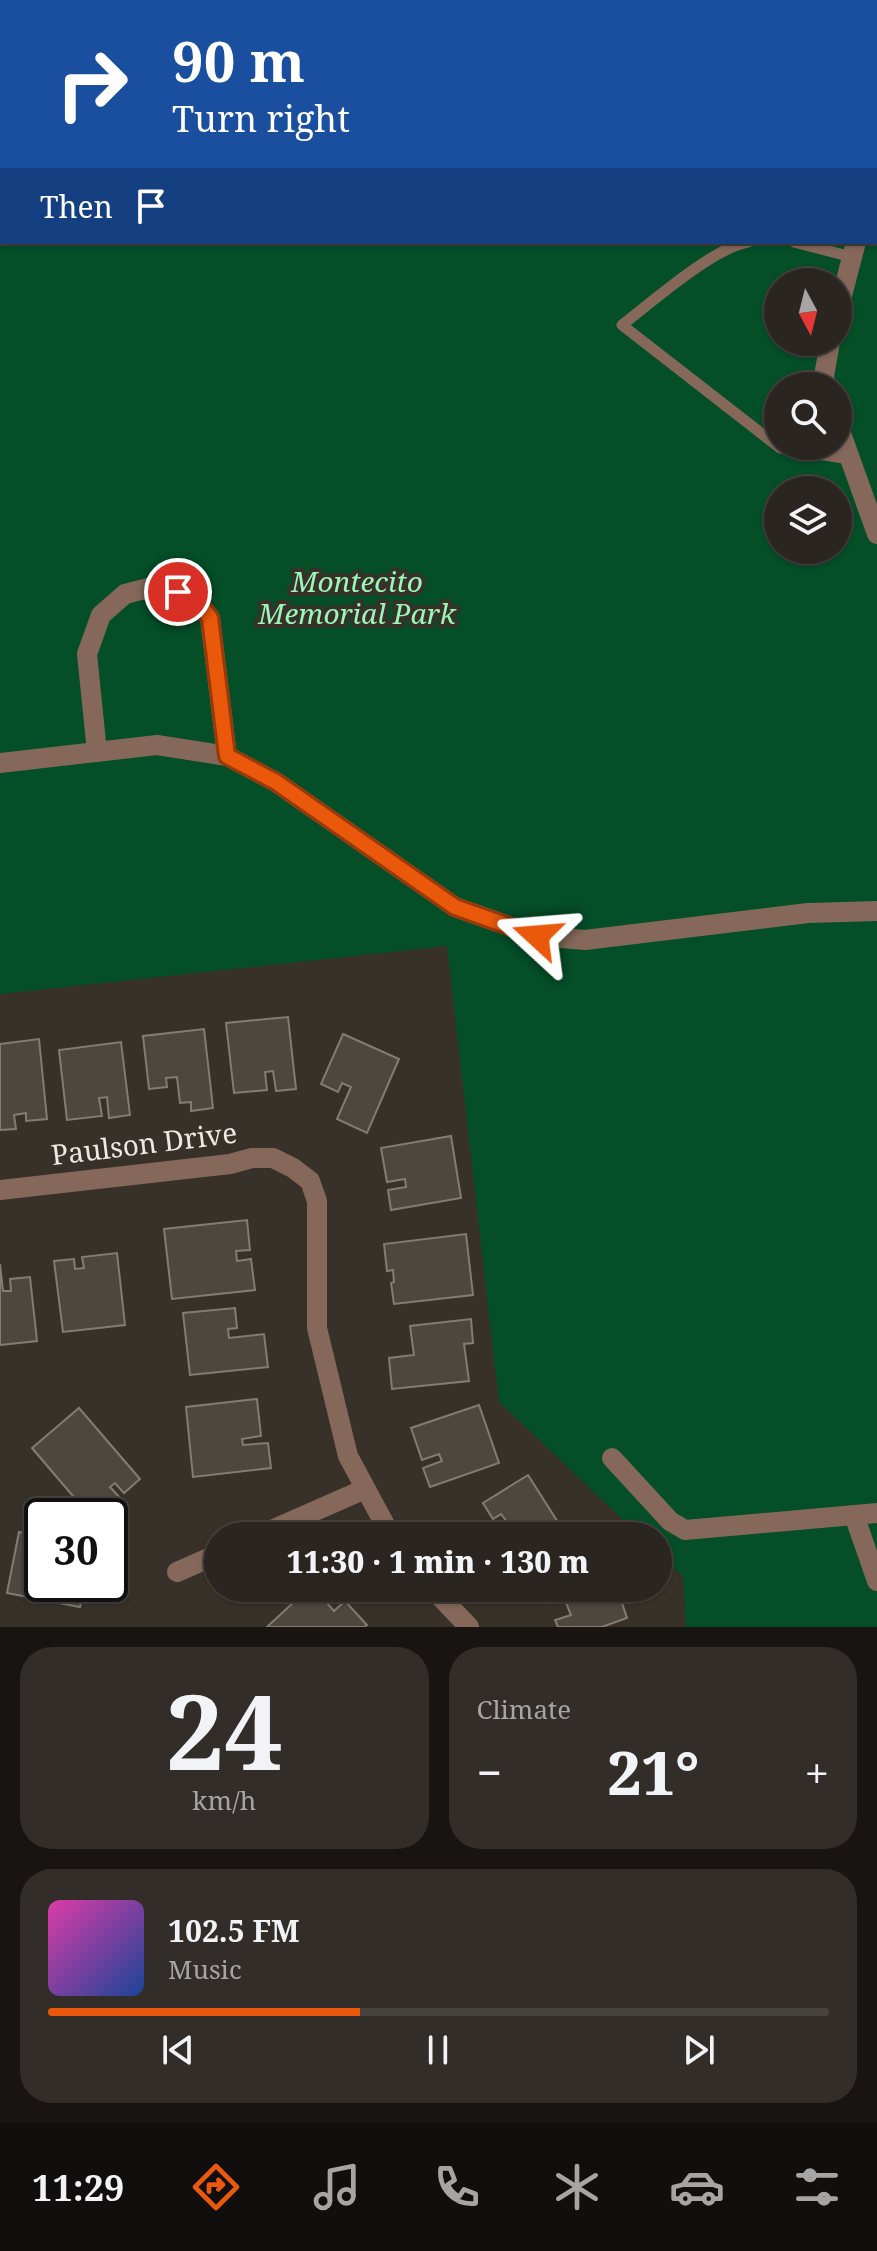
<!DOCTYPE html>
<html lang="en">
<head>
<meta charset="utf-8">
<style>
  :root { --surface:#2a2520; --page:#322d29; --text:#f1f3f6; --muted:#a5a5a5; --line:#46423e; --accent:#ea580c }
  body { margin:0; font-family:"Noto Serif",serif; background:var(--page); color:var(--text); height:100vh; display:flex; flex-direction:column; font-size:30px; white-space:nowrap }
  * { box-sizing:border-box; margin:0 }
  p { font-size:26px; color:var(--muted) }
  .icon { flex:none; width:44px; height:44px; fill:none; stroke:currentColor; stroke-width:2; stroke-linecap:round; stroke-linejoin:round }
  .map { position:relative; height:1627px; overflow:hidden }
  .details { display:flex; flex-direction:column; gap:20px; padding:20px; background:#171412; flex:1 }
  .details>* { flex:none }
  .top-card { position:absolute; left:0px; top:0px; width:878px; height:244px; box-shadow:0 2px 6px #0004,0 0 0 2px var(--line); background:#1a4fa0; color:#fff; overflow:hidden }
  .needle { width:52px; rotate:173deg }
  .fabs { position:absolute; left:764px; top:268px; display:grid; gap:16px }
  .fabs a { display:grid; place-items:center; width:88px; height:88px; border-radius:50%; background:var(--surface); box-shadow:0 2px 6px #0004,0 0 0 2px var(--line); font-size:40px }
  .speed { position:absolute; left:24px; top:1498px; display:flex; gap:16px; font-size:40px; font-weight:700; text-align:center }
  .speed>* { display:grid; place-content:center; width:104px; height:104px; border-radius:50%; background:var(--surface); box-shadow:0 2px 6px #0004,0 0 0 2px var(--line); line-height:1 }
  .speed .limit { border:4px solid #111; border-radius:12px; background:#fff; color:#111 }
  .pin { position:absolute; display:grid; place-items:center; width:68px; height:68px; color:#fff; margin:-34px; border:4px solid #fff; border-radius:50%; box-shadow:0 2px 8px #0007 }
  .me { position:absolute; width:88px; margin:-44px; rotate:289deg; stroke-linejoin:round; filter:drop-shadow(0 0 6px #0008) }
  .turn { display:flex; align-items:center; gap:28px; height:168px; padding:0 40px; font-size:36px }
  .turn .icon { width:104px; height:104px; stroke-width:2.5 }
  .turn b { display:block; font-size:56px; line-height:68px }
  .then { display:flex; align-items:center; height:76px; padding:0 40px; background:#0003; gap:16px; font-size:30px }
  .big { font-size:60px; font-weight:800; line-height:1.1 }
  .details .card { flex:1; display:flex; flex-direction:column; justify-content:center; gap:12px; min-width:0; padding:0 28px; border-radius:32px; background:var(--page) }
  .details .dial { align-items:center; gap:0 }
  .dial b { font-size:104px; line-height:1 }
  .song { display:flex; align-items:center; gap:24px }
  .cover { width:96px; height:96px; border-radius:12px; background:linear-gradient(135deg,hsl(320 70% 55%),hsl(220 70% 35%)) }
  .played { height:8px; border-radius:4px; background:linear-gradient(90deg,var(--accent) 40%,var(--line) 40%) }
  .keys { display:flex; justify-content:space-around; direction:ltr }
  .heat { display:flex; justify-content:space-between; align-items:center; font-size:44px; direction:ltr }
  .details .tiles { flex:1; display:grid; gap:20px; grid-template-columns:1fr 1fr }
  .card:last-child { grid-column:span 2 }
  .trip { position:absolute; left:204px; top:1522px; width:468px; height:80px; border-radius:40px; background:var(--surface); box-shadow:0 2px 6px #0004,0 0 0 2px var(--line); font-weight:800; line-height:80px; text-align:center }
  .dock { display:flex; height:128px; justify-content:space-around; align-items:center; background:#110f0d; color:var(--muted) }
  .dock .icon { width:56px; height:56px }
  .dock .selected { color:var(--accent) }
  .dock b { font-size:36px; color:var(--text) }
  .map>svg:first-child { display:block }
  .green { fill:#044e28; fill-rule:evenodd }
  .building { fill:#4e473f; stroke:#847c73; stroke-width:2 }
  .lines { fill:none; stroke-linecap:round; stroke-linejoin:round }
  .lane { stroke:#85685a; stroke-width:11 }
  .street { stroke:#85685a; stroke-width:20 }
  .route-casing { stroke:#983908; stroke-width:20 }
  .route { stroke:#ea580c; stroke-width:14 }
  .labels { text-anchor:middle; stroke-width:8; stroke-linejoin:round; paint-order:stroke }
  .park-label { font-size:28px; font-style:italic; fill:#9af7b7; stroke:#38312a }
  .street-label { font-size:28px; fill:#ede8e3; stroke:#38312a }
</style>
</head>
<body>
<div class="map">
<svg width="877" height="1627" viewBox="0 0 877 1627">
  <rect width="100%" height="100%" fill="#38312a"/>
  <path class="green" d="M0,0H877V1627H686L683,1577L658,1553V1536H640L499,1402L447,946L0,994ZM2,2H876V242H2ZM778,282H838V342H778ZM778,386H838V446H778ZM778,490H838V550H778Z"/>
  <g class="building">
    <polygon points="288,1017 296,1089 276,1091 273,1071 265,1072 267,1090 234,1093 226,1023"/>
    <polygon points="204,1029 213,1108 191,1111 191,1102 180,1103 177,1077 166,1078 167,1087 149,1089 143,1036"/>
    <polygon points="343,1034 399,1059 367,1133 337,1119 351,1087 342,1083 338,1092 321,1084"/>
    <polygon points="39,1039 47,1119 26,1121 26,1113 14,1115 16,1129 0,1130 0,1044"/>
    <polygon points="121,1042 130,1115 109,1118 107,1097 99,1098 102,1116 67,1120 59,1050"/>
    <polygon points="451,1136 461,1198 391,1210 388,1190 406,1187 405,1179 387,1182 381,1148"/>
    <polygon points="247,1220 250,1250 236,1251 237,1261 251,1259 255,1290 172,1299 164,1229"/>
    <polygon points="466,1234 473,1295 394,1304 391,1283 394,1282 393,1270 387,1271 384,1244"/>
    <polygon points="117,1253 125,1325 63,1332 54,1261 74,1259 75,1269 84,1268 82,1257"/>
    <polygon points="0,1264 3,1291 11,1291 10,1279 30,1277 37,1341 0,1345"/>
    <polygon points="235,1308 237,1328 228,1329 229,1338 264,1334 268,1367 190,1375 183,1313"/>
    <polygon points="471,1319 473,1343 464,1344 469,1381 392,1389 389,1358 414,1355 410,1326"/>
    <polygon points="257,1399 261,1436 242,1439 243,1445 268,1443 271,1468 193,1477 186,1407"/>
    <polygon points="479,1405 499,1463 430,1487 423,1468 442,1461 439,1454 422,1460 411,1428"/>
    <polygon points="79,1408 140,1479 124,1493 115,1483 110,1487 122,1500 103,1516 97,1510 90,1516 32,1448"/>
    <polygon points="528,1475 561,1527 546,1536 485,1536 507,1522 501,1514 493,1519 483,1503"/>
    <polygon points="19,1532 42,1537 42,1584 85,1584 80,1607 7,1593"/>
    <polygon points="309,1588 330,1588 336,1594 327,1603 334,1611 345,1601 367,1625 364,1627 267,1627"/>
    <polygon points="544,1588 617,1588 627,1618 602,1627 558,1627 555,1620 571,1615 564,1598 549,1603"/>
  </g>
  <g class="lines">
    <g class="lane">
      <path d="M748,242C713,248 652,302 622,325L780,448L850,459"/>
      <polyline points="794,242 852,257"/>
    </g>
    <g class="street">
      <polyline points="667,0 670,2"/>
      <polyline points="833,0 834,2"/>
      <polyline points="876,109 877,111"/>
      <polyline points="876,187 877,185"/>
      <polyline points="838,311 856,242"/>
      <polyline points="826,386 824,376 830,342"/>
      <polyline points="838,425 877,534"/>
      <polyline points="97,752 87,654 101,615 125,594 160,585 196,599 210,618 227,756"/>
      <polyline points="0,763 157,745 227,756 276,782 455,907 537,936 585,940 808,913 877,911"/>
      <polyline points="0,1190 230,1164 252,1158 273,1158 293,1168 310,1181 317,1201 317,1328 348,1456 391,1536"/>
      <polyline points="612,1458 670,1521 685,1530 877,1513"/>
      <polyline points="854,1515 877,1581"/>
      <polyline points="258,1536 365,1489"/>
      <polyline points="177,1572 218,1554"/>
      <polyline points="432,1588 469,1627"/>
    </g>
  </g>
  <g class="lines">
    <defs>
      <polyline id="route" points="178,592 196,599 210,618 227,756 276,782 455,907 537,936"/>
    </defs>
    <use href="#route" class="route-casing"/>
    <use href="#route" class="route"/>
  </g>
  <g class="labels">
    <g class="park-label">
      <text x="357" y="592">Montecito<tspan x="357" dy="32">Memorial Park</tspan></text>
    </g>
    <g class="street-label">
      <text transform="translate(144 1144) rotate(-7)" y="10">Paulson Drive</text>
    </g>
  </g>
</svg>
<div class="fabs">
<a><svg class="needle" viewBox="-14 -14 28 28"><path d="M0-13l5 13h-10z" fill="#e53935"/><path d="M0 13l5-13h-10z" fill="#a5a5a5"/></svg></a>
<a><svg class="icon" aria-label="search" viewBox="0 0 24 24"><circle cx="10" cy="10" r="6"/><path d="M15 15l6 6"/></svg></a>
<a><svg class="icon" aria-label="layers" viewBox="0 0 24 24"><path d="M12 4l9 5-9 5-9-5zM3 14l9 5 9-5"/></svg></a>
</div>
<div class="speed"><div class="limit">30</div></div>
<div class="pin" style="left:178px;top:592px;background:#d93025"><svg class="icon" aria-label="arrive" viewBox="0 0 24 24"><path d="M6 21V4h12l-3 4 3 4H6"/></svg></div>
<svg class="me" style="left:537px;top:936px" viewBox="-20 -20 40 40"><path d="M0-17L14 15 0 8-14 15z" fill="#ea580c" stroke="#fff" stroke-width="4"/></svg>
<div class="trip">11:30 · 1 min · 130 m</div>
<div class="top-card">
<div class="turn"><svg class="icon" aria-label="right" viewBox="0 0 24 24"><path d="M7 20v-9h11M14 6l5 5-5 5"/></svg><div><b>90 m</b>Turn right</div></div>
<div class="then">Then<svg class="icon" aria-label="arrive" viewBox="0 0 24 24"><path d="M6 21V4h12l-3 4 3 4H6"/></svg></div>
</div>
</div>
<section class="details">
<div class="tiles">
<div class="card dial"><b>24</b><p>km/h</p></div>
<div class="card"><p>Climate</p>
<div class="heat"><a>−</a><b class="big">21°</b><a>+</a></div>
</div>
<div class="card">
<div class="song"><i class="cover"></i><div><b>102.5 FM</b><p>Music</p></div></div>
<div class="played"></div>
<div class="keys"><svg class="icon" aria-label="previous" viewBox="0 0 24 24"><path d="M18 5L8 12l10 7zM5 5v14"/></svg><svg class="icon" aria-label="pause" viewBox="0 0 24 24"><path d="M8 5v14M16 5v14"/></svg><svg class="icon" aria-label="next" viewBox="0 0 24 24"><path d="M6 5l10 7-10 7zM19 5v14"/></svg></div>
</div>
</div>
</section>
<nav class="dock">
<b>11:29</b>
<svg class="icon selected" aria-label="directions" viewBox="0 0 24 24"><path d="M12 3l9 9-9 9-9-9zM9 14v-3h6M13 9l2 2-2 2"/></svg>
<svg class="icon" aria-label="music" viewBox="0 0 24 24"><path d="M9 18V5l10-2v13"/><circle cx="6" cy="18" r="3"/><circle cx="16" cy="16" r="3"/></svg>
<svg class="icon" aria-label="phone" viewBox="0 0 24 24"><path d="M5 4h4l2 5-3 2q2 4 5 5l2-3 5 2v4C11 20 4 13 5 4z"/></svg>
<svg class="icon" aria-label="climate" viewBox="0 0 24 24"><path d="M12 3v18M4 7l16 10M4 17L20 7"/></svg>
<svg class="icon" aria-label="car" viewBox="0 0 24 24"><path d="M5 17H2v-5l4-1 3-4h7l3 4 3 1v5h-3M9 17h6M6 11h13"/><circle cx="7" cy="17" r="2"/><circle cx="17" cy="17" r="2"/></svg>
<svg class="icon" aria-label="filters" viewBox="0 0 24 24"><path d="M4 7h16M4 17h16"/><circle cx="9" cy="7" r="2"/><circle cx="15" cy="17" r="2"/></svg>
</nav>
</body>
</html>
